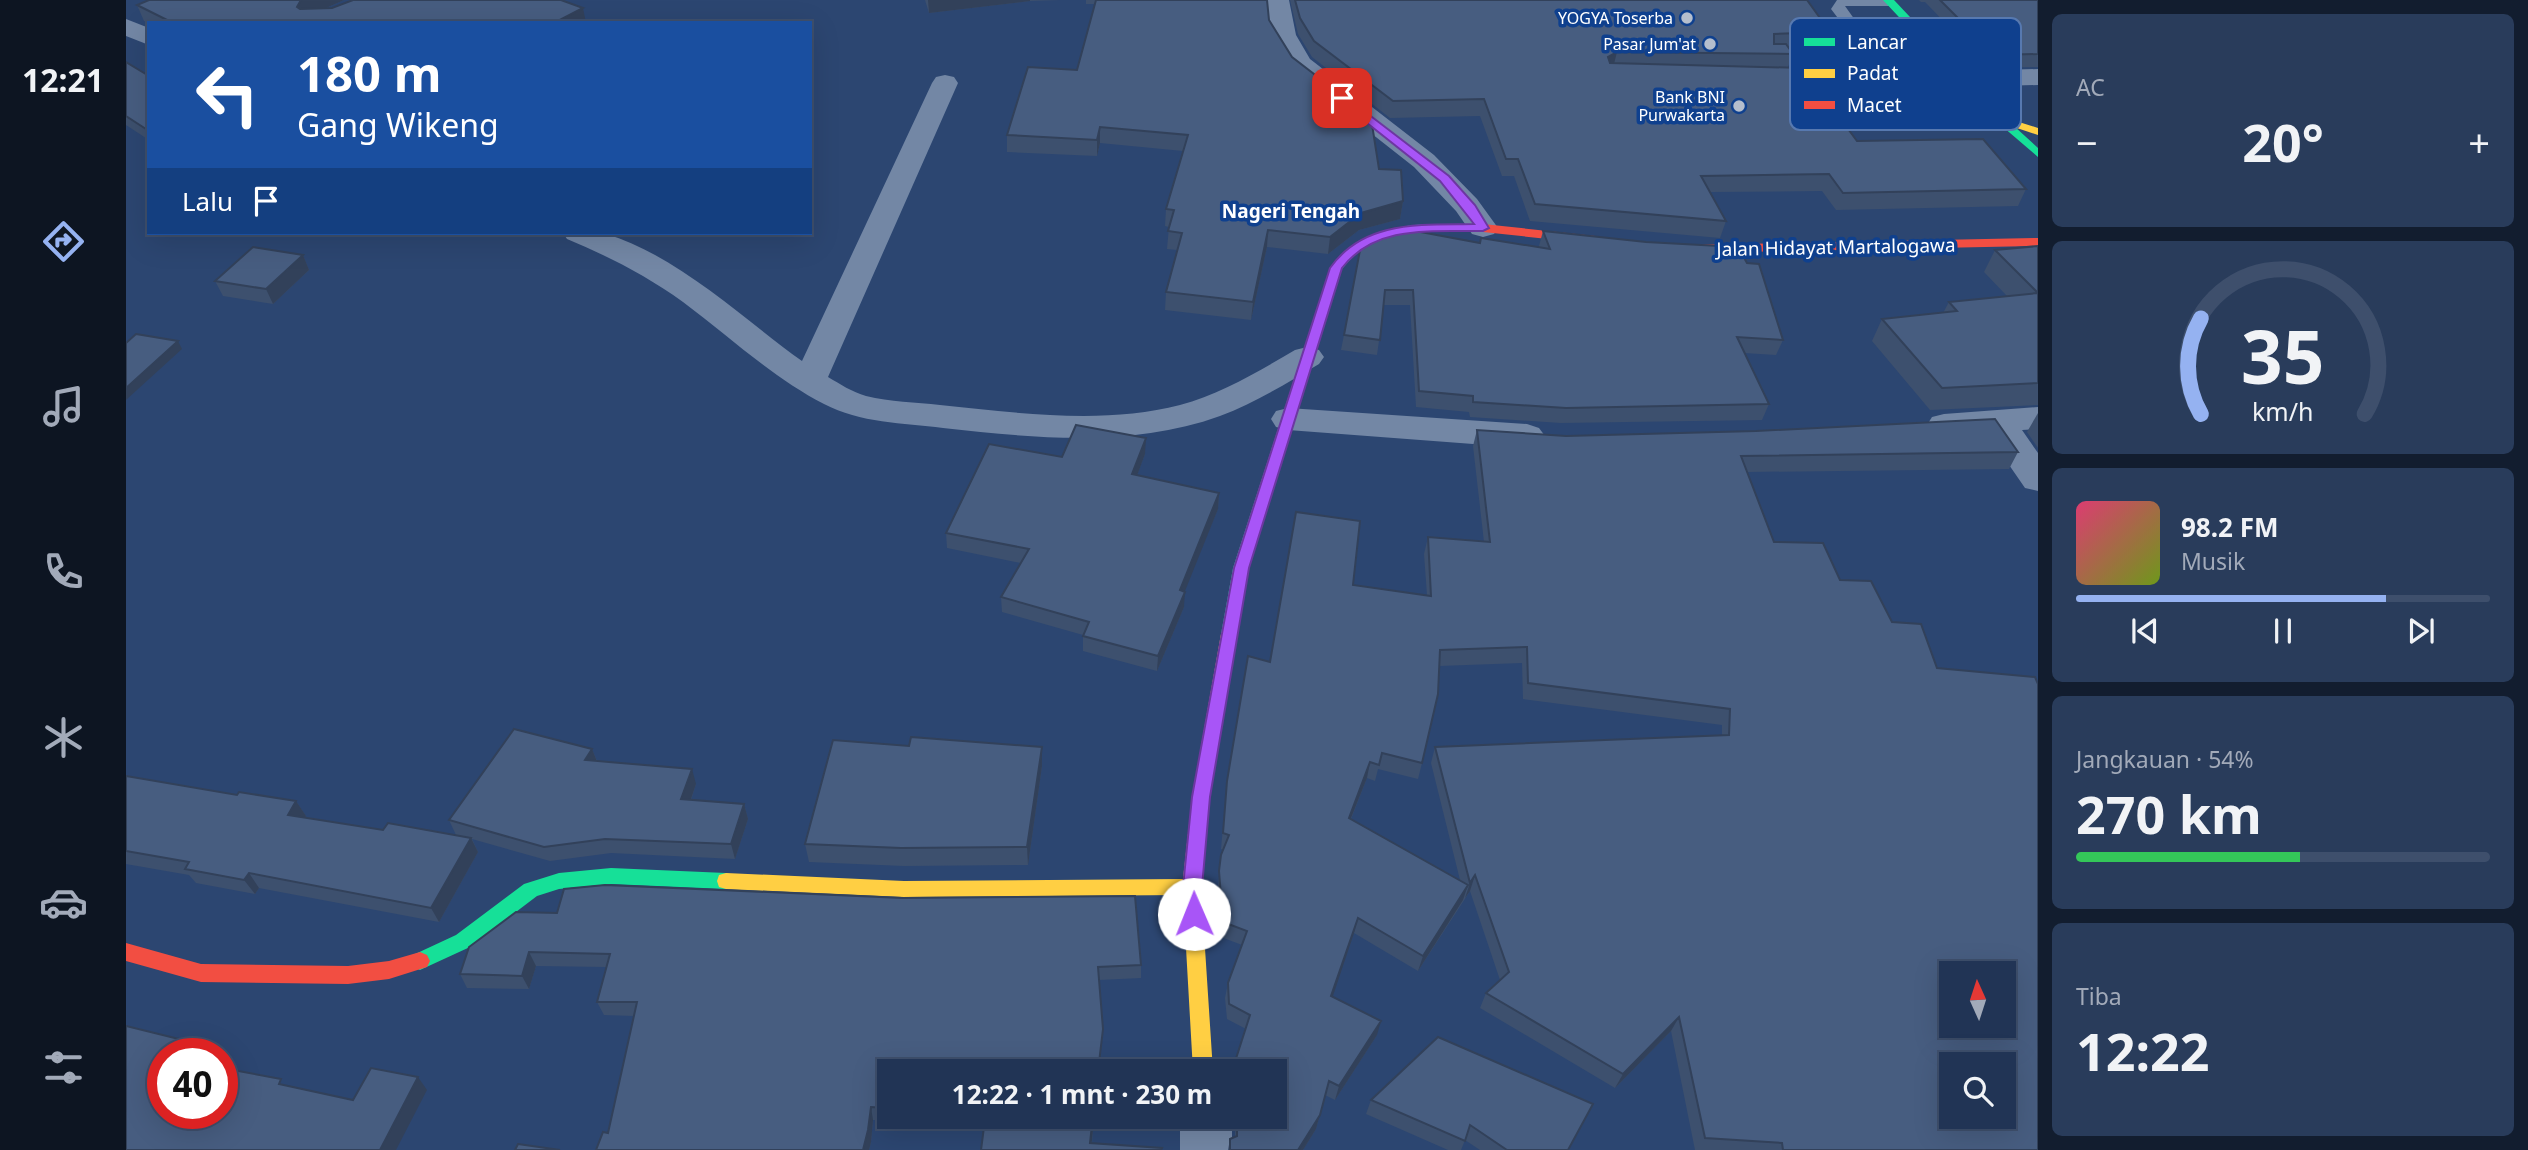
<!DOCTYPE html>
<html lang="id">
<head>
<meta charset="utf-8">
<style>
  :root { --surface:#213455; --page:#293c5b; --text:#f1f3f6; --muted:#a2aab9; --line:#3e4f6c; --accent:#95b2f1 }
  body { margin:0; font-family:"Noto Sans",sans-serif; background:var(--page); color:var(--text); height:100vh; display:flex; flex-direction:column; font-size:26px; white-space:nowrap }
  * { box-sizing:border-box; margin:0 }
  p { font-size:23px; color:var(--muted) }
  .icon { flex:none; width:38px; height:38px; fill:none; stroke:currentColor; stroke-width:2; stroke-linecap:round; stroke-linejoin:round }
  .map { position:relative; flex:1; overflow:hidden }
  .panel { display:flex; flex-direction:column; gap:14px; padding:14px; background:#121d2f; width:490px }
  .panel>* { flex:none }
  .top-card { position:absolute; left:21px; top:21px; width:665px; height:214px; border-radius:0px; box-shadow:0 7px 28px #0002,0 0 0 2px var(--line); background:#1a4fa0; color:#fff; overflow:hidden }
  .needle { width:46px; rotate:357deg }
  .fabs { position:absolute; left:1813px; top:961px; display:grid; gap:14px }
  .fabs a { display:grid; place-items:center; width:77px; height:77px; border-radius:0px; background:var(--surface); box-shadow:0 7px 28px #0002,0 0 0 2px var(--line); font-size:35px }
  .speed { position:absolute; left:21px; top:1038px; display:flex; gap:14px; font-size:35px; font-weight:700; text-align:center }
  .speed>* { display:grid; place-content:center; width:91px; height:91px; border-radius:50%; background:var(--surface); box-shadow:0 7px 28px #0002,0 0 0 2px var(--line); line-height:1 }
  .speed .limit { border:10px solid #d22; background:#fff; color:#111 }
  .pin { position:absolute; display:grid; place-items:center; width:60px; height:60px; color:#fff; margin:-30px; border-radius:14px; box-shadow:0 4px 10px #0006 }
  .me { position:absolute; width:77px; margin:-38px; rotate:359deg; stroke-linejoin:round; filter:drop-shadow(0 0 5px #0008) }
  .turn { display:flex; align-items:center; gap:24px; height:147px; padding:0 35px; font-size:32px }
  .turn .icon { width:91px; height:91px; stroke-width:2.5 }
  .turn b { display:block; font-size:49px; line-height:60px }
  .then { display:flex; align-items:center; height:66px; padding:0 35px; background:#0003; gap:14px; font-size:26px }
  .big { font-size:52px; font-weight:700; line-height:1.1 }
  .panel .card { flex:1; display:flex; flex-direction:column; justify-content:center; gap:10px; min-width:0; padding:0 24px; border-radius:10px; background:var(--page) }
  .panel .dial { align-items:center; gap:0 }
  .dial svg { height:182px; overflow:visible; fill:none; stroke:var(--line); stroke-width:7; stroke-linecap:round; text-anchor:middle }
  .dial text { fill:var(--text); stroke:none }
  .song { display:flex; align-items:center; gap:21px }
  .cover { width:84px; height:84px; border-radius:10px; background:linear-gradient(135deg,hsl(340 70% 55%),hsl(80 70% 35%)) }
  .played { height:7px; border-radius:4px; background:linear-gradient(90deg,var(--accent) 75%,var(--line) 75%) }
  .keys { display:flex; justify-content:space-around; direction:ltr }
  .heat { display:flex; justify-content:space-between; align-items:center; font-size:38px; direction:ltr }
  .charge { height:10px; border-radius:5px; background:linear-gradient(90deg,#34c759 54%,var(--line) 0) }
  .trip { position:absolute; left:751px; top:1059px; width:410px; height:70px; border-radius:0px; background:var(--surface); box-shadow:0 7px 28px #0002,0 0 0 2px var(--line); font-weight:700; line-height:70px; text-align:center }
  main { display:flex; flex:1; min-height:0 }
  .dock { display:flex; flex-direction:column; width:126px; justify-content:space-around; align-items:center; background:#0d1522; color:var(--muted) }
  .dock .icon { width:49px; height:49px }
  .dock .current { color:var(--accent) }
  .dock b { font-size:32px; color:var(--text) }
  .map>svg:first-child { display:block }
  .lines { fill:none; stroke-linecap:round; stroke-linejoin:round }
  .lane { fill:#7387a5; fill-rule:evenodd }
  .street { fill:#7387a5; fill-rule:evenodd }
  .fast { fill:#16e098; fill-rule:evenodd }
  .slow { fill:#ffcf43; fill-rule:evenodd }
  .jam { fill:#f24e42; fill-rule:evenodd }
  .wall { fill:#3d506e; fill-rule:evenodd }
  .shaded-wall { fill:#32415a }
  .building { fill:#475d80; stroke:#32415a; stroke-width:2; fill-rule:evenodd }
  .route { fill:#a855f7; stroke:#6d37a1; stroke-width:2 }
  .poi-dot { fill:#b5becd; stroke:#0f408e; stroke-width:2.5 }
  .labels { text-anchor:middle; stroke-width:7; stroke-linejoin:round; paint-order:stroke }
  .far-poi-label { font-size:16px; fill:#fff; stroke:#0f408e; text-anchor:end }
  .far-quarter-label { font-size:19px; font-weight:bold; fill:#fff; stroke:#0f408e }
  .street-label { font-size:19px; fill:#fff; stroke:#0f408e }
  .key { fill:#0f408e; stroke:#5779b0; stroke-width:2 }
  .key-label { font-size:19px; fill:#fff }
</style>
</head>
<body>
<main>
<nav class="dock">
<b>12:21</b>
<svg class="icon current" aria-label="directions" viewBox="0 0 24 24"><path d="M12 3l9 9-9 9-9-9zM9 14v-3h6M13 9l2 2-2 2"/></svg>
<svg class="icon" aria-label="music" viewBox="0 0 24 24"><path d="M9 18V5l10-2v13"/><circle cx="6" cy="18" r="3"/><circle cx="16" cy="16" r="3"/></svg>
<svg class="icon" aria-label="phone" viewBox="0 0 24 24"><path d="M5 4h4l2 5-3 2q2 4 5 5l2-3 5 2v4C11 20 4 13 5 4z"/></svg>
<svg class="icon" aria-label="climate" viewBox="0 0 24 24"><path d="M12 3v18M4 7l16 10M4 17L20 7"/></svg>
<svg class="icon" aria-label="car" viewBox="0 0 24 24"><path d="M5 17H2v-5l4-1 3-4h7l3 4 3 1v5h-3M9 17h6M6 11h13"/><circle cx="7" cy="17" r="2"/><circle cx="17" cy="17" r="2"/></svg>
<svg class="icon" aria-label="filters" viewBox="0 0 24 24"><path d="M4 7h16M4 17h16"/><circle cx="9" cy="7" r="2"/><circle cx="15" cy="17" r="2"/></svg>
</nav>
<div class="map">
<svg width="1912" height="1150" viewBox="0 0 1912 1150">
  <rect width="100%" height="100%" fill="#2c4671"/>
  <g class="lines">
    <g class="lane">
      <polygon points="1711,0 1768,0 1768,5 1763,6 1719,6 1751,51 1813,51 1820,55 1813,59 1644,58 1644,52 1649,51 1737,51 1705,9"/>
      <polygon points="1657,73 1835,75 1842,79 1840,82 1718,82 1742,117 1748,120 1874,115 1881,119 1874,123 1745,130 1732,123 1703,82 1652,80 1650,77 1652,74"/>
    </g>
    <g class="street">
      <polygon points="1139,0 1163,0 1170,35 1184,59 1308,155 1351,199 1372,228 1368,234 1357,237 1346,234 1330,211 1288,167 1166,71 1144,35"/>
      <polygon points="0,19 23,28 23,45 0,36"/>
      <polygon points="1912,69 1912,85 1835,87 1826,85 1822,79 1826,73 1835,71"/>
      <path d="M819,75L828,77L832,83L702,377C714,384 726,392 740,396C764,402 790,402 814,405C891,413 978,425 1054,405C1095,394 1133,371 1169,350L1181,347L1193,350L1198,357L1193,364C1161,383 1129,403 1094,416C1006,448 908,438 817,428C777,423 734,423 698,404C647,378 604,337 557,302C521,276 482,256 441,239L437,233C450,232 468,230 480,234C551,255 616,318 676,361L806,83L810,77Z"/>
      <polygon points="1912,407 1912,429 1896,430 1912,453 1912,491 1899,488 1861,433 1818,436 1806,433 1801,425 1806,417 1818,414"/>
      <polygon points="1162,408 1401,424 1413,428 1419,436 1413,444 1401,448 1162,430 1150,427 1145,419 1150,411"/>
      <rect x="1054" y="1116" width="52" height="34"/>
    </g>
    <g class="fast">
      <polygon points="1757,0 1768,0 1878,117 1912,148 1912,157 1870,121"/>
      <path d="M1301,224L1307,228L1305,231C1266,239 1245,233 1216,269L1123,568L1111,634L1109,638H1097L1095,634L1107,568L1204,268C1228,236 1262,226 1301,224Z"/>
      <polygon points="485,868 600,873 607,875 609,881 607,887 600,889 485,884 433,889 411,896 344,947 294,970 287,967 284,961 287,955 330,935 398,884 433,873"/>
    </g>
    <g class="slow">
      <polygon points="1874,116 1912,128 1912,135 1870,121 1868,119"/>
      <polygon points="1103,628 1109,630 1111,634 1084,797 1075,887 1087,1071 1067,1071 1057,895 778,897 600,889 593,887 591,881 593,875 600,873 778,881 1057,879 1066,797 1095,634 1097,630"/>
    </g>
    <g class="jam">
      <polygon points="1301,224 1357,224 1469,236 1475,240 1469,244 1357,232 1297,231 1295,228"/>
      <polygon points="1912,238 1912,246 1561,253 1555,249 1561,245"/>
      <polygon points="0,943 75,964 222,966 263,961 294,952 301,955 304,961 301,967 263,979 222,984 75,982 0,961"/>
    </g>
  </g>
  <g class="wall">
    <polygon points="218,0 198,9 460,23 23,23 18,21 11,5"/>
    <polygon points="799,0 934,0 904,1 803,13"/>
    <polygon points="960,0 1141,0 1143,20 1166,57 1277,201 1274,219 1233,230 1202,254 1141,247 1125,320 1039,310 1040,292 1051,250 1041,249 1043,227 1039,226 1040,209 1057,151 974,143 971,156 881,152 881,135 951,70 969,4 960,4"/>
    <polygon points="1164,0 1681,0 1704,32 1698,48 1663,50 1667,54 1662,67 1731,141 1900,189 1892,206 1710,210 1696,191 1584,192 1600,221 1594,238 1404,221 1388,176 1376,176 1354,116 1264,118 1186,57 1172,34"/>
    <polygon points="1793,0 1912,0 1912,67 1863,68 1799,2 1795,2"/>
    <polygon points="0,62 23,76 23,140 0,125"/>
    <polygon points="1278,229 1354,243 1414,248 1413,246 1417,231 1657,340 1650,355 1618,353 1643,404 1636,420 1435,423 1344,417 1343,412 1290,407 1284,305 1258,305 1251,355 1215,350 1218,335"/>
    <polygon points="1912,246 1912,405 1804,410 1746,341 1756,319 1817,313 1823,302 1881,296 1858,272 1869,250"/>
    <polygon points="177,255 183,270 147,304 97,296 89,281"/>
    <polygon points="1912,413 1912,448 1901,432"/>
    <path d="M1351,430L1440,436L1892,452L1883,469L1621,472L1648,542L1912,1150H1569L1545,1031L1489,1088L1354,1008L1360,993L1374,980L1344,891L1292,971L1228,933L1206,997L1251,1035L1209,1100L1199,1095L1190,1129L1177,1150H1102L1104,1139L1109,1137V1116H1148L1120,1029L1101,1019L1099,998L1102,983L1116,945L1095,937L1092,887L1095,855L1097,850L1095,849L1101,781L1144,662L1227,585L1301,595L1298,554L1302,537L1358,542L1347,446ZM1396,663L1397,699L1596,725V735L1309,747L1305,763L1334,880L1225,819L1241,778L1249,781L1252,769L1292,779L1296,763L1313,666Z"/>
    <polygon points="1019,454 1011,475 1093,493 1092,509 1058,591 1058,607 1031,671 957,651 957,635 876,612 875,597 895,563 821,548 820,533 936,457"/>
    <polygon points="466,749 471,761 570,784 565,800 618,804 622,819 609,859 485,853 424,861 346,839 352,852 313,922 133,888 129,894 70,883 63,875 0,864 0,776 111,795 170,801 180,816 179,817 257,830 330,835 323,820"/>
    <polygon points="916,766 902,865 778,866 683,862 679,844"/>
    <polygon points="479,885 776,898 1009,896 1015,965 1015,978 973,980 977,1029 973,1071 763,1071 763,1116 968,1116 966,1143 1036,1148 1035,1150 855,1150 857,1131 819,1127 819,1121 747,1120 745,1142 743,1150 470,1150 477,1132 482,1133 508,1016 478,1015 471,1002 480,967 410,966 403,989 341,988 334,974 343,947 390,912 431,913 438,889"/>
    <polygon points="1245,1100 1442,1150 1354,1150 1339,1140 1335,1150 1322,1150 1240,1114"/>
  </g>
  <g class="shaded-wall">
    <polygon points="175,0 218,0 182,16 171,7"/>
    <polygon points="802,0 904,0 904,1 803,13"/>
    <polygon points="457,8 460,23 428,23"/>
    <polygon points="1491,52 1487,68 1482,57"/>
    <polygon points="974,127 974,143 971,156 971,140"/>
    <polygon points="1277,201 1274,219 1233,230 1202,254 1204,237 1235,213"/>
    <polygon points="1142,230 1141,247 1125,320 1127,302"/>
    <polygon points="177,255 183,270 147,304 140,289"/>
    <polygon points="52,341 56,349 0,400 0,388"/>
    <polygon points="1020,438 1019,454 1006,489 1006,474"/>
    <polygon points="1093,493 1092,509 1053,606 1054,590"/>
    <polygon points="1059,592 1058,607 1031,671 1032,656"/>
    <polygon points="916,747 916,766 902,865 901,847"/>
    <polygon points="466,749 472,764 459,760"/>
    <polygon points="1244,762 1241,778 1219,833 1223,818"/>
    <polygon points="566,769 570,784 560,814 555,799"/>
    <polygon points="170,801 180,816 171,829 162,815"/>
    <polygon points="618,804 622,819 609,859 605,844"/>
    <polygon points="345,838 352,852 313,922 305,908"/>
    <polygon points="123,873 133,888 129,894 118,880"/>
    <polygon points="1349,875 1344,891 1339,898 1344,883"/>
    <polygon points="1342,885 1337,900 1292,971 1297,956"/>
    <polygon points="1232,918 1228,933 1202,1011 1205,996"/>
    <polygon points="403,952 410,966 403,989 396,976"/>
    <polygon points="1553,1017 1545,1031 1489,1088 1497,1074"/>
    <polygon points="1255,1021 1251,1035 1209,1100 1213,1086"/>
    <polygon points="977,1029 973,1071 972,1071"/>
    <polygon points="73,1044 82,1054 67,1054"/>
    <polygon points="292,1077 301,1090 270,1150 254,1150"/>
    <polygon points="1203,1081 1190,1129 1177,1150 1172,1150"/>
    <polygon points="745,1107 747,1120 745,1142 743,1150 737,1150"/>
    <polygon points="967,1116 968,1116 965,1150 964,1143"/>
  </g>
  <g class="building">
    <polygon points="23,0 175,0 171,7 174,9 206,8 227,0 435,0 457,8 428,23 47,23 11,5"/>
    <polygon points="970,0 1141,0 1143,20 1166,57 1245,118 1253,169 1275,170 1277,201 1235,213 1204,237 1142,230 1127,302 1040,292 1056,233 1042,231 1048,210 1040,209 1062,135 974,127 971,140 881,135 902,67 951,70"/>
    <polygon points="1169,0 1681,0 1704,32 1648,34 1648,44 1660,44 1667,54 1491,52 1482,57 1484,63 1677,68 1731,141 1857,139 1900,189 1717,193 1703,174 1575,176 1600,221 1409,204 1392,159 1380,159 1358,99 1267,101 1188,41 1174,18"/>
    <polygon points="1814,0 1912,0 1912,54 1869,55"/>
    <polygon points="0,62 23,76 23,131 0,116"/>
    <polygon points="1278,227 1278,229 1354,243 1355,238 1424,249 1417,231 1520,242 1612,247 1621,263 1633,264 1657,340 1611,337 1643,404 1440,408 1347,402 1347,396 1293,391 1287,290 1259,290 1254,340 1218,335 1234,250 1264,229"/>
    <polygon points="1912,246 1912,293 1869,250"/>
    <polygon points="127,247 177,255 140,289 89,281"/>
    <polygon points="1912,293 1912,383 1816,388 1756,319 1831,311 1823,302"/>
    <polygon points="10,334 52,341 0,388 0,343"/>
    <path d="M1869,419L1892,452L1615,456L1648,542L1697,543L1714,580L1745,581L1766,622L1795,624L1811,668L1909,677L1912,684V1150H1657L1656,1143L1579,1138L1553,1017L1497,1074L1360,993L1383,972L1349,875L1344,883L1309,747L1603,735L1604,709L1402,683L1401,647L1314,650L1312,694L1296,763L1256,753L1253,765L1244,762L1223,818L1342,885L1297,956L1232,918L1205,996L1255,1021L1213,1086L1203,1081L1194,1115L1172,1150H1104V1139L1111,1136V1116H1148V1071H1106L1124,1015L1103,1004L1102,983L1121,931L1097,922L1093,871L1095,855L1103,835L1097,833L1101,781L1122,656L1144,662L1170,512L1234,521L1227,585L1305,596L1302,537L1364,542L1351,430L1440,436L1630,431ZM1825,973H1878V1026H1825ZM1825,1064H1878V1116H1825Z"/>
    <polygon points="950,425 1020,438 1006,474 1093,493 1054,590 1059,592 1032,656 957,636 963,622 875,597 903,549 820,533 863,444 936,457"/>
    <polygon points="388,729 466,749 459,760 566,769 555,799 618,804 605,844 479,839 418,847 323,820"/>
    <polygon points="785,737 916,747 901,847 775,848 679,844 707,740 783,746"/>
    <polygon points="0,776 111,795 113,792 170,801 162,815 257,830 262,823 345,838 305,908 123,873 118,880 59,869 63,862 0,851"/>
    <polygon points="479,885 776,898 1009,896 1015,965 972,967 977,1029 972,1071 763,1071 763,1108 745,1107 742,1130 737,1150 470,1150 477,1132 482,1133 511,1002 471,1002 484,954 403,952 396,976 334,974 343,947 390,912 431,913 438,889"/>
    <polygon points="0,1026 73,1044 67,1054 37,1054 37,1113 96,1113 96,1068 155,1079 153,1084 227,1100 245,1068 292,1077 254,1150 0,1150"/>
    <polygon points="1312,1037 1467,1104 1442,1150 1381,1150 1344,1125 1339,1141 1245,1100"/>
    <polygon points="836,1116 967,1116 964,1143 1036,1148 1035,1150 855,1150 859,1119"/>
    <polygon points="392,1144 434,1150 389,1150"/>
  </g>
  <path class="route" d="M1216,94L1323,176L1349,205L1363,228L1357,231C1307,232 1250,224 1216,268L1123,568L1084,797L1076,887L1077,914L1075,920L1068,922L1061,920L1057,887L1066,797L1108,568L1204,268C1238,220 1295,225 1348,224L1314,181L1212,100L1210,98Z"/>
  <g class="poi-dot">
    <circle cx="1561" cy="18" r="7"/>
    <circle cx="1584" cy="44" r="7"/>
    <circle cx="1613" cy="106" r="7"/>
  </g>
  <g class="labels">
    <g class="far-poi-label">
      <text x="1547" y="24">YOGYA Toserba</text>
      <text x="1570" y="50">Pasar Jum'at</text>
      <text x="1599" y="103">Bank BNI<tspan x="1599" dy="18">Purwakarta</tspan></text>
    </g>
    <g class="far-quarter-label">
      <text x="1165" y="218">Nageri Tengah</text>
    </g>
    <g class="street-label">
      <text transform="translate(1710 247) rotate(-1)" y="7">Jalan Hidayat Martalogawa</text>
    </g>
  </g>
  <rect x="1664" y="18" width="231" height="112" rx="10" class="key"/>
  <rect x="1678" y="38" width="31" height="8" fill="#16e098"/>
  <rect x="1678" y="69" width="31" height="9" fill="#ffcf43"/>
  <rect x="1678" y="101" width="31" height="8" fill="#f24e42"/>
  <g class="key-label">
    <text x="1721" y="49">Lancar</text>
    <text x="1721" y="80">Padat</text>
    <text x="1721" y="112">Macet</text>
  </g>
</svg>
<div class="fabs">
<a><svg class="needle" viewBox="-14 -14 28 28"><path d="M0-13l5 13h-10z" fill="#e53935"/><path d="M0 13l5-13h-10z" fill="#a2aab9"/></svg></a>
<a><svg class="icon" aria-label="search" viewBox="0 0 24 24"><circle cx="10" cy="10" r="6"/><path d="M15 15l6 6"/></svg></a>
</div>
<div class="speed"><div class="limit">40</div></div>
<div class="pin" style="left:1216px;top:98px;background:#d93025"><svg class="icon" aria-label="arrive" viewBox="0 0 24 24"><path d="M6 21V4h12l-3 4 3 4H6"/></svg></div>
<svg class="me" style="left:1068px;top:914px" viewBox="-20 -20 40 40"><circle r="19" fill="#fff"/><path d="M0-13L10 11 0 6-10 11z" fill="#a855f7"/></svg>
<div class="trip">12:22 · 1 mnt · 230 m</div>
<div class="top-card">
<div class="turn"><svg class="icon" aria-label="left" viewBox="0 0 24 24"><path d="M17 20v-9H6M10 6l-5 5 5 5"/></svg><div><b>180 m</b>Gang Wikeng</div></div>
<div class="then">Lalu<svg class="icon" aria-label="arrive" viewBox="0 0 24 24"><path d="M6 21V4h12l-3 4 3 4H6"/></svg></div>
</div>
</div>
<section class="panel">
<div class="card"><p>AC</p>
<div class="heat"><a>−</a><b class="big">20°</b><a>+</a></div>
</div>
<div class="card dial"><svg viewBox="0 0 100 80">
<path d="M14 69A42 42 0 1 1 86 69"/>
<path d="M14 69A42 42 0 0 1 14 27" stroke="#95b2f1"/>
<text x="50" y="56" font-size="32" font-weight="700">35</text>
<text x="50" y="72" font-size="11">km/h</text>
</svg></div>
<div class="card">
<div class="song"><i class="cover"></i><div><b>98.2 FM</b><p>Musik</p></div></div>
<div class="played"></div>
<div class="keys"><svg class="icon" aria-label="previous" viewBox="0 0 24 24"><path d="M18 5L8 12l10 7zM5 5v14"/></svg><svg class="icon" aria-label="pause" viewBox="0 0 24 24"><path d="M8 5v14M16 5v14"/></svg><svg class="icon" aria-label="next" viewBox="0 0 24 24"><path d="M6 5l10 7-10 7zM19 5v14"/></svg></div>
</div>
<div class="card"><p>Jangkauan · 54%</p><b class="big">270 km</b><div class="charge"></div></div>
<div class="card"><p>Tiba</p><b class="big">12:22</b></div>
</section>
</main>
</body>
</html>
